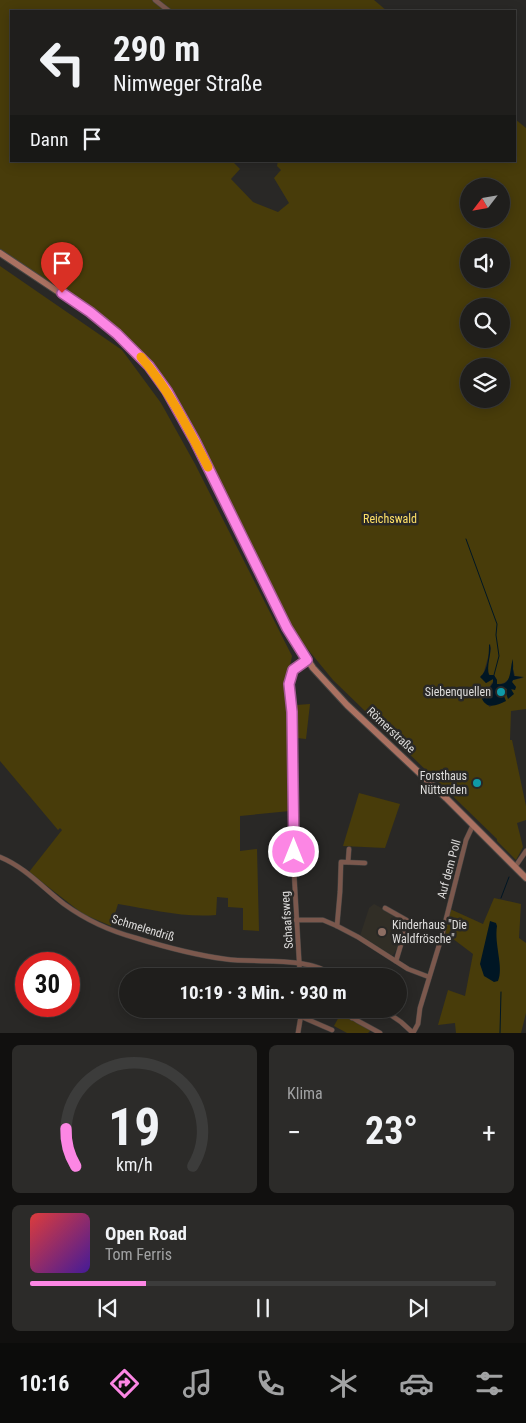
<!DOCTYPE html>
<html lang="de">
<head>
<meta charset="utf-8">
<style>
  :root { --surface:#1f1e1c; --page:#2c2b29; --text:#f1f3f6; --muted:#a1a2a3; --line:#3c3c3b; --accent:#fc86e4 }
  body { margin:0; font-family:"Roboto Condensed",sans-serif; background:var(--page); color:var(--text); height:100vh; display:flex; flex-direction:column; font-size:19px; white-space:nowrap }
  * { box-sizing:border-box; margin:0 }
  p { font-size:16px; color:var(--muted) }
  .icon { flex:none; width:28px; height:28px; fill:none; stroke:currentColor; stroke-width:2; stroke-linecap:round; stroke-linejoin:round }
  .map { position:relative; height:1033px; overflow:hidden }
  .sheet { display:flex; flex-direction:column; gap:12px; padding:12px; background:#11100f; flex:1 }
  .sheet>* { flex:none }
  .banner { position:absolute; left:10px; top:10px; width:506px; height:152px; border-radius:0px; box-shadow:0 2px 12px #0003,0 0 0 1px var(--line); background:#1f1e1c; color:var(--text); overflow:hidden }
  .needle { width:32px; rotate:239deg }
  .buttons { position:absolute; left:460px; top:178px; display:grid; gap:10px }
  .buttons a { display:grid; place-items:center; width:50px; height:50px; border-radius:50%; background:var(--surface); box-shadow:0 2px 12px #0003,0 0 0 1px var(--line); font-size:25px }
  .speed { position:absolute; left:15px; top:952px; display:flex; gap:10px; font-size:25px; font-weight:700; text-align:center }
  .speed>* { display:grid; place-content:center; width:65px; height:65px; border-radius:50%; background:var(--surface); box-shadow:0 2px 12px #0003,0 0 0 1px var(--line); line-height:1 }
  .speed .limit { border:8px solid #d22; background:#fff; color:#111 }
  .pin { position:absolute; display:grid; place-items:center; width:42px; height:42px; color:#fff; margin:-51px -21px; border-radius:50% 50% 50% 0; rotate:-45deg; box-shadow:0 0 5px #0007 }
  .pin .icon { rotate:45deg }
  .me { position:absolute; width:55px; margin:-28px; rotate:0deg; stroke-linejoin:round; filter:drop-shadow(0 0 4px #0008) }
  .turn { display:flex; align-items:center; gap:18px; height:105px; padding:0 20px; font-size:22px }
  .turn .icon { width:65px; height:65px; stroke-width:2.5 }
  .turn b { display:block; font-size:35px; line-height:42px }
  .then { display:flex; align-items:center; height:48px; padding:0 20px; background:#0003; gap:10px; font-size:19px }
  .big { font-size:38px; font-weight:700; line-height:1.1 }
  .sheet .tile { flex:1; display:flex; flex-direction:column; justify-content:center; gap:8px; min-width:0; padding:0 18px; border-radius:8px; background:var(--page) }
  .sheet .dial { align-items:center; gap:0 }
  .dial svg { height:130px; overflow:visible; fill:none; stroke:var(--line); stroke-width:7; stroke-linecap:round; text-anchor:middle }
  .dial text { fill:var(--text); stroke:none }
  .song { display:flex; align-items:center; gap:15px }
  .cover { width:60px; height:60px; border-radius:8px; background:linear-gradient(135deg,hsl(0 70% 55%),hsl(260 70% 35%)) }
  .played { height:5px; border-radius:2px; background:linear-gradient(90deg,var(--accent) 25%,var(--line) 25%) }
  .keys { display:flex; justify-content:space-around; direction:ltr }
  .heat { display:flex; justify-content:space-between; align-items:center; font-size:28px; direction:ltr }
  .sheet .tiles { flex:1; display:grid; gap:12px; grid-template-columns:1fr 1fr }
  .tile:last-child { grid-column:span 2 }
  .trip { position:absolute; left:119px; top:968px; width:288px; height:50px; border-radius:25px; background:var(--surface); box-shadow:0 2px 12px #0003,0 0 0 1px var(--line); font-weight:700; line-height:50px; text-align:center }
  .menu { display:flex; height:80px; justify-content:space-around; align-items:center; background:#0c0c0b; color:var(--muted) }
  .menu .icon { width:35px; height:35px }
  .menu .active { color:var(--accent) }
  .menu b { font-size:22px; color:var(--text) }
  .map>svg:first-child { display:block }
  .built { fill:#312e26 }
  .green { fill:#483c0a; fill-rule:evenodd }
  .water { fill:#001624 }
  .lines { fill:none; stroke-linecap:round; stroke-linejoin:round }
  .stream { stroke:#001624; stroke-width:1 }
  .street-casing { stroke:#464543; stroke-width:5.5 }
  .secondary-casing { stroke:#464543; stroke-width:8 }
  .street { stroke:#7b584d; stroke-width:4.5 }
  .secondary { stroke:#aa7161; stroke-width:6 }
  .route-casing { stroke:#a45794; stroke-width:12 }
  .route { stroke:#fc86e4; stroke-width:9 }
  .slow { stroke:#f59e0b; stroke-width:9 }
  .culture-dot { fill:#0f9aa8; stroke:#292826; stroke-width:2 }
  .education-dot { fill:#8d6e63; stroke:#292826; stroke-width:2 }
  .labels { text-anchor:middle; stroke-width:5; stroke-linejoin:round; paint-order:stroke }
  .park-label { font-size:12px; fill:#fee068; stroke:#292826 }
  .poi-label { font-size:12px; fill:#dedddc; stroke:#292826; text-anchor:end }
  .street-label { font-size:12px; fill:#dedddc; stroke:#292826 }
</style>
</head>
<body>
<div class="map">
<svg width="526" height="1033" viewBox="0 0 526 1033">
  <rect width="100%" height="100%" fill="#292826"/>
  <polygon class="built" points="374,904 401,918 404,922 404,928 397,949 393,955 390,956 360,936 369,908"/>
  <g class="green">
    <path d="M0,0H374L387,11H11V161H232L240,169L231,179L253,202L278,212L289,203L274,178L281,170L277,166L278,161H515V119L526,128V709L511,711L510,740H512L526,806V820L517,823L523,847L516,860L497,841V839L333,680L296,635L208,466L159,379L117,333L0,253ZM469,186H501V219H469ZM469,246H501V279H469ZM469,306H501V339H469ZM469,366H501V399H469ZM489,645L491,648L488,664V673L491,676L494,675L497,680V684C510,685 511,673 514,663L513,669L515,676L523,678L513,680L512,682L516,687L506,693L507,689L501,688L500,690L503,693L490,707L484,702L482,698L494,680L493,679L486,683L481,676L483,675L489,654Z"/>
    <path d="M0,266L122,350L161,403L195,464L292,656L287,681L290,737V811L240,816V851L257,849L259,931L243,930V908L228,907V898L217,897L216,915C184,918 150,909 118,904L111,926L83,914L29,872L62,830L60,828L58,830L0,761Z"/>
    <polygon points="310,704 306,739 297,738 296,705"/>
    <polygon points="359,793 400,804 385,848 343,846"/>
    <polygon points="494,898 521,904 519,938 526,943 526,1013 521,1033 456,1033 455,1023 438,1025 448,990 465,996 473,954 444,932 450,909 483,924"/>
    <polygon points="342,1011 372,1029 368,1033 347,1033 334,1026"/>
  </g>
  <g class="water">
    <path d="M490,644C492,655 486,664 489,675H494L497,680V684C513,686 509,669 513,659V669L514,676L524,677L513,680L512,682L516,687L515,690L511,689L514,694L508,699L506,693L507,689L505,688L501,689L506,701C497,705 488,710 482,699L493,683V679L486,683L480,677C488,671 489,655 489,645Z"/>
    <path d="M490,921L496,923L497,926C494,945 504,967 498,981L494,982L484,976L480,964Z"/>
  </g>
  <g class="lines">
    <g class="stream">
      <polyline points="466,539 497,624 496,635 499,656 494,675"/>
      <polyline points="501,898 509,877"/>
      <polyline points="500,1033 501,992"/>
    </g>
    <defs>
      <g id="street">
        <polyline points="155,0 169,11"/>
        <path d="M0,857C25,867 43,888 64,904C86,920 110,931 136,938C165,947 195,955 225,959C260,964 305,955 335,976"/>
        <polyline points="348,862 349,849"/>
        <polyline points="515,867 526,851"/>
        <polyline points="385,908 408,921 396,961"/>
        <polyline points="296,920 323,920 337,926 358,937 408,969 429,977"/>
        <polyline points="337,926 340,892 341,862 365,863"/>
        <polyline points="300,976 294,872 292,712 289,684 293,670 307,660"/>
        <polyline points="339,1009 358,1021 380,1033"/>
        <polyline points="382,1009 401,1022 413,1033"/>
        <polyline points="302,1017 332,1030"/>
        <polyline points="352,1018 357,1009"/>
        <polyline points="298,1033 302,1009"/>
        <polyline points="413,1033 418,1024 420,1008 441,939 466,840 473,825"/>
      </g>
      <polyline id="secondary" points="0,253 105,323 128,344 149,366 175,404 287,628 313,668 347,705 446,798 526,878"/>
    </defs>
    <use href="#street" class="street-casing"/>
    <use href="#secondary" class="secondary-casing"/>
    <use href="#street" class="street"/>
    <use href="#secondary" class="secondary"/>
  </g>
  <g class="lines">
    <defs>
      <polyline id="route" points="62,293 90,312 117,334 149,366 167,391 195,441 287,628 307,660 293,670 289,684 292,712 294,852"/>
    </defs>
    <use href="#route" class="route-casing"/>
    <use href="#route" class="route"/>
    <path class="slow" d="M141,357C169,390 188,428 208,467"/>
  </g>
  <g class="culture-dot">
    <circle cx="501" cy="692" r="5"/>
    <circle cx="477" cy="783" r="5"/>
  </g>
  <circle class="education-dot" cx="382" cy="932" r="5"/>
  <g class="labels">
    <g class="park-label">
      <text x="390" y="523">Reichswald</text>
    </g>
    <g class="poi-label">
      <text x="491" y="696">Siebenquellen</text>
      <text x="467" y="780">Forsthaus<tspan x="467" dy="14">Nütterden</tspan></text>
      <text x="392" y="929" text-anchor="start">Kinderhaus "Die<tspan x="392" dy="14">Waldfrösche"</tspan></text>
    </g>
    <g class="street-label">
      <text transform="translate(391 730) rotate(43)" y="4">Römerstraße</text>
      <text transform="translate(449 869) rotate(-75)" y="4">Auf dem Poll</text>
      <text transform="translate(287 920) rotate(-94)" y="4">Schaafsweg</text>
      <text transform="translate(143 928) rotate(17)" y="4">Schmelendriß</text>
    </g>
  </g>
</svg>
<div class="buttons">
<a><svg class="needle" viewBox="-14 -14 28 28"><path d="M0-13l5 13h-10z" fill="#e53935"/><path d="M0 13l5-13h-10z" fill="#a1a2a3"/></svg></a>
<a><svg class="icon" aria-label="sound" viewBox="0 0 24 24"><path d="M4 9h4l5-4v14l-5-4H4zM17 9q2 3 0 6"/></svg></a>
<a><svg class="icon" aria-label="search" viewBox="0 0 24 24"><circle cx="10" cy="10" r="6"/><path d="M15 15l6 6"/></svg></a>
<a><svg class="icon" aria-label="layers" viewBox="0 0 24 24"><path d="M12 4l9 5-9 5-9-5zM3 14l9 5 9-5"/></svg></a>
</div>
<div class="speed"><div class="limit">30</div></div>
<div class="pin" style="left:62px;top:293px;background:#d93025"><svg class="icon" aria-label="arrive" viewBox="0 0 24 24"><path d="M6 21V4h12l-3 4 3 4H6"/></svg></div>
<svg class="me" style="left:294px;top:852px" viewBox="-20 -20 40 40"><circle r="17" fill="#fc86e4" stroke="#fff" stroke-width="3"/><path d="M0-11L8 9 0 5-8 9z" fill="#fff"/></svg>
<div class="trip">10:19 · 3 Min. · 930 m</div>
<div class="banner">
<div class="turn"><svg class="icon" aria-label="left" viewBox="0 0 24 24"><path d="M17 20v-9H6M10 6l-5 5 5 5"/></svg><div><b>290 m</b>Nimweger Straße</div></div>
<div class="then">Dann<svg class="icon" aria-label="arrive" viewBox="0 0 24 24"><path d="M6 21V4h12l-3 4 3 4H6"/></svg></div>
</div>
</div>
<section class="sheet">
<div class="tiles">
<div class="tile dial"><svg viewBox="0 0 100 80">
<path d="M14 69A42 42 0 1 1 86 69"/>
<path d="M14 69A42 42 0 0 1 8 46" stroke="#fc86e4"/>
<text x="50" y="56" font-size="32" font-weight="700">19</text>
<text x="50" y="72" font-size="11">km/h</text>
</svg></div>
<div class="tile"><p>Klima</p>
<div class="heat"><a>−</a><b class="big">23°</b><a>+</a></div>
</div>
<div class="tile">
<div class="song"><i class="cover"></i><div><b>Open Road</b><p>Tom Ferris</p></div></div>
<div class="played"></div>
<div class="keys"><svg class="icon" aria-label="previous" viewBox="0 0 24 24"><path d="M18 5L8 12l10 7zM5 5v14"/></svg><svg class="icon" aria-label="pause" viewBox="0 0 24 24"><path d="M8 5v14M16 5v14"/></svg><svg class="icon" aria-label="next" viewBox="0 0 24 24"><path d="M6 5l10 7-10 7zM19 5v14"/></svg></div>
</div>
</div>
</section>
<nav class="menu">
<b>10:16</b>
<svg class="icon active" aria-label="directions" viewBox="0 0 24 24"><path d="M12 3l9 9-9 9-9-9zM9 14v-3h6M13 9l2 2-2 2"/></svg>
<svg class="icon" aria-label="music" viewBox="0 0 24 24"><path d="M9 18V5l10-2v13"/><circle cx="6" cy="18" r="3"/><circle cx="16" cy="16" r="3"/></svg>
<svg class="icon" aria-label="phone" viewBox="0 0 24 24"><path d="M5 4h4l2 5-3 2q2 4 5 5l2-3 5 2v4C11 20 4 13 5 4z"/></svg>
<svg class="icon" aria-label="climate" viewBox="0 0 24 24"><path d="M12 3v18M4 7l16 10M4 17L20 7"/></svg>
<svg class="icon" aria-label="car" viewBox="0 0 24 24"><path d="M5 17H2v-5l4-1 3-4h7l3 4 3 1v5h-3M9 17h6M6 11h13"/><circle cx="7" cy="17" r="2"/><circle cx="17" cy="17" r="2"/></svg>
<svg class="icon" aria-label="filters" viewBox="0 0 24 24"><path d="M4 7h16M4 17h16"/><circle cx="9" cy="7" r="2"/><circle cx="15" cy="17" r="2"/></svg>
</nav>
</body>
</html>
